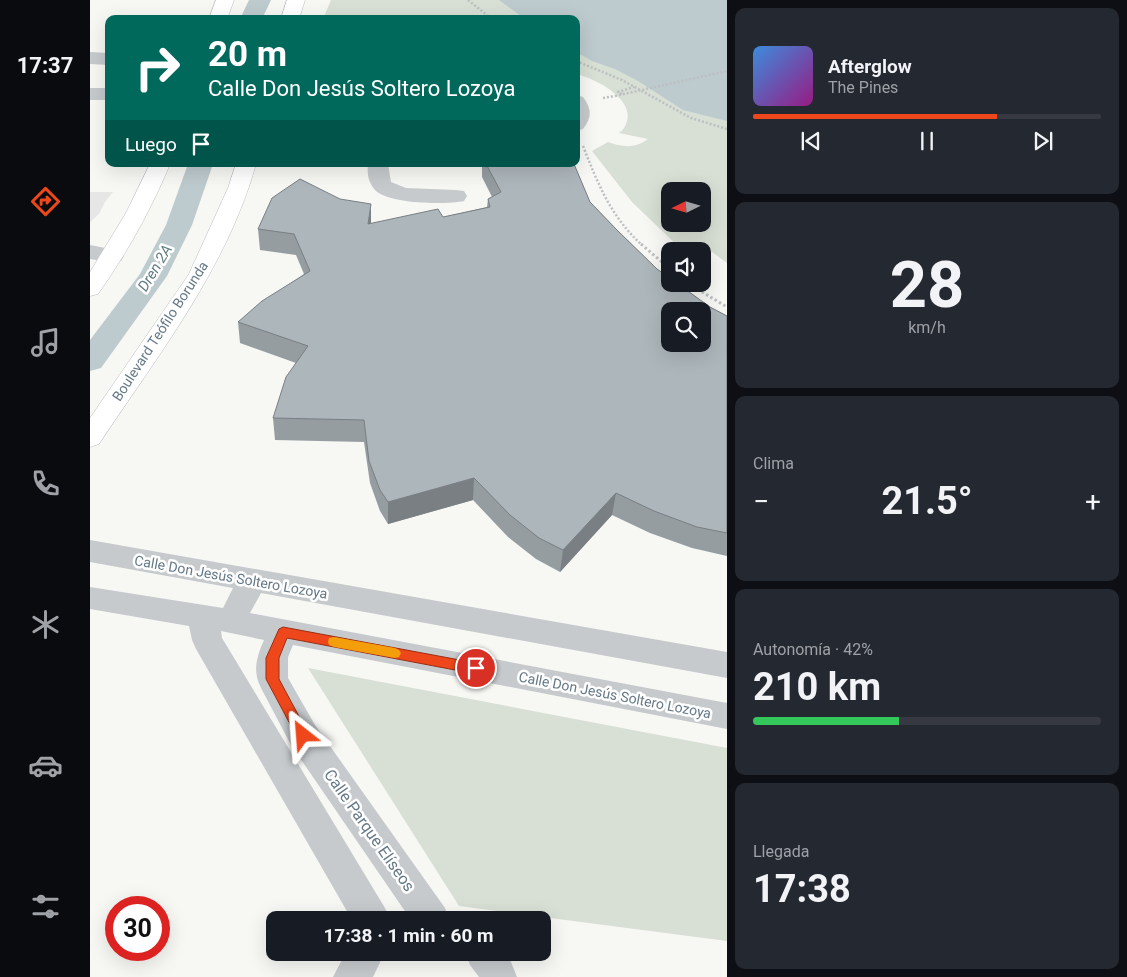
<!DOCTYPE html>
<html lang="es">
<head>
<meta charset="utf-8">
<style>
  :root { --surface:#171b24; --page:#242831; --text:#f1f3f6; --muted:#9ea1a6; --line:#363941; --accent:#ef471c }
  body { margin:0; font-family:Roboto,sans-serif; background:var(--page); color:var(--text); height:100vh; display:flex; flex-direction:column; font-size:19px; white-space:nowrap }
  * { box-sizing:border-box; margin:0 }
  p { font-size:16px; color:var(--muted) }
  .icon { flex:none; width:28px; height:28px; fill:none; stroke:currentColor; stroke-width:2; stroke-linecap:round; stroke-linejoin:round }
  .map { position:relative; flex:1; overflow:hidden }
  .drawer { display:flex; flex-direction:column; gap:8px; padding:8px; background:#0d0f14; width:400px }
  .drawer>* { flex:none }
  .banner { position:absolute; left:15px; top:15px; width:475px; height:152px; border-radius:10px; box-shadow:0 5px 20px #0002; background:#00695c; color:#fff; overflow:hidden }
  .needle { width:32px; rotate:265deg }
  .tools { position:absolute; left:571px; top:182px; display:grid; gap:10px }
  .tools a { display:grid; place-items:center; width:50px; height:50px; border-radius:10px; background:var(--surface); box-shadow:0 5px 20px #0002; font-size:25px }
  .speed { position:absolute; left:15px; top:896px; display:flex; gap:10px; font-size:25px; font-weight:700; text-align:center }
  .speed>* { display:grid; place-content:center; width:65px; height:65px; border-radius:50%; background:var(--surface); box-shadow:0 5px 20px #0002; line-height:1 }
  .speed .limit { border:8px solid #d22; background:#fff; color:#111 }
  .pin { position:absolute; display:grid; place-items:center; width:42px; height:42px; color:#fff; margin:-21px; border:2px solid #fff; border-radius:50%; box-shadow:0 1px 5px #0007 }
  .me { position:absolute; width:55px; margin:-28px; rotate:332deg; stroke-linejoin:round; filter:drop-shadow(0 0 4px #0008) }
  .turn { display:flex; align-items:center; gap:18px; height:105px; padding:0 20px; font-size:22px }
  .turn .icon { width:65px; height:65px; stroke-width:2.5 }
  .turn b { display:block; font-size:35px; line-height:42px }
  .then { display:flex; align-items:center; height:48px; padding:0 20px; background:#0003; gap:10px; font-size:19px }
  .big { font-size:38px; font-weight:700; line-height:1.1 }
  .drawer .tile { flex:1; display:flex; flex-direction:column; justify-content:center; gap:8px; min-width:0; padding:0 18px; border-radius:10px; background:var(--page) }
  .drawer .dial { align-items:center; gap:0 }
  .dial b { font-size:65px; line-height:1 }
  .song { display:flex; align-items:center; gap:15px }
  .cover { width:60px; height:60px; border-radius:8px; background:linear-gradient(135deg,hsl(210 70% 55%),hsl(310 70% 35%)) }
  .played { height:5px; border-radius:2px; background:linear-gradient(90deg,var(--accent) 70%,var(--line) 70%) }
  .keys { display:flex; justify-content:space-around; direction:ltr }
  .heat { display:flex; justify-content:space-between; align-items:center; font-size:28px; direction:ltr }
  .charge { height:8px; border-radius:4px; background:linear-gradient(90deg,#34c759 42%,var(--line) 0) }
  .trip { position:absolute; left:176px; top:911px; width:285px; height:50px; border-radius:10px; background:var(--surface); box-shadow:0 5px 20px #0002; font-weight:700; line-height:50px; text-align:center }
  main { display:flex; flex:1; min-height:0 }
  .dock { display:flex; flex-direction:column; width:90px; justify-content:space-around; align-items:center; background:#090b0e; color:var(--muted) }
  .dock .icon { width:35px; height:35px }
  .dock .on { color:var(--accent) }
  .dock b { font-size:22px; color:var(--text) }
  .map>svg:first-child { display:block }
  .built { fill:#e5e6e5 }
  .green { fill:#d8dfd4; fill-rule:evenodd }
  .water { fill:#bdcace }
  .lines { fill:none; stroke-linecap:round; stroke-linejoin:round }
  .canal { fill:#bdcace; fill-rule:evenodd }
  .major-casing { stroke:#b9bdc1; stroke-width:1 }
  .path-far1 { stroke:#bdc0c2; stroke-width:2.5; stroke-dasharray:2 2; stroke-linecap:butt }
  .path { stroke:#bdc0c2; stroke-width:3; stroke-dasharray:2.5 2.5; stroke-linecap:butt }
  .minor { fill:#c6cacd; fill-rule:evenodd }
  .major { fill:#fff; fill-rule:evenodd }
  .path-bridge { stroke:#bdc0c2; stroke-width:2.5; stroke-dasharray:2 2; stroke-linecap:butt }
  .wall { fill:#959da1 }
  .shaded-wall { fill:#797f83 }
  .building { fill:#adb6bb; stroke:#797f83; fill-rule:evenodd }
  .route { fill:#ef471c; stroke:#9b2e12 }
  .slow { fill:#f59e0b }
  .labels { text-anchor:middle; stroke-width:5; stroke-linejoin:round; paint-order:stroke }
  .street-label { font-size:14px; fill:#647887; stroke:#fff }
  .water-label { font-size:15px; font-style:italic; fill:#5f7b83; stroke:#fff }
  .near-street-label { font-size:16px; fill:#647887; stroke:#fff }
</style>
</head>
<body>
<main>
<nav class="dock">
<b>17:37</b>
<svg class="icon on" aria-label="directions" viewBox="0 0 24 24"><path d="M12 3l9 9-9 9-9-9zM9 14v-3h6M13 9l2 2-2 2"/></svg>
<svg class="icon" aria-label="music" viewBox="0 0 24 24"><path d="M9 18V5l10-2v13"/><circle cx="6" cy="18" r="3"/><circle cx="16" cy="16" r="3"/></svg>
<svg class="icon" aria-label="phone" viewBox="0 0 24 24"><path d="M5 4h4l2 5-3 2q2 4 5 5l2-3 5 2v4C11 20 4 13 5 4z"/></svg>
<svg class="icon" aria-label="climate" viewBox="0 0 24 24"><path d="M12 3v18M4 7l16 10M4 17L20 7"/></svg>
<svg class="icon" aria-label="car" viewBox="0 0 24 24"><path d="M5 17H2v-5l4-1 3-4h7l3 4 3 1v5h-3M9 17h6M6 11h13"/><circle cx="7" cy="17" r="2"/><circle cx="17" cy="17" r="2"/></svg>
<svg class="icon" aria-label="filters" viewBox="0 0 24 24"><path d="M4 7h16M4 17h16"/><circle cx="9" cy="7" r="2"/><circle cx="15" cy="17" r="2"/></svg>
</nav>
<div class="map">
<svg width="637" height="977" viewBox="0 0 637 977">
  <rect width="100%" height="100%" fill="#f7f7f4"/>
  <polygon class="built" points="0,192 23,192 15,202 9,214 0,222"/>
  <g class="green">
    <path d="M241,0H637V263L622,252L593,251L542,202L502,151L518,142C532,147 545,149 558,139L529,133C532,131 535,127 536,124C547,99 504,78 486,74V19H233ZM580,191H612V224H580Z"/>
    <polygon points="218,668 637,748 637,941 369,906"/>
  </g>
  <polygon class="water" points="409,0 637,0 637,121 593,110 548,81 525,69 502,61 486,52 486,19 435,19"/>
  <g class="lines">
    <g class="canal">
      <polygon points="159,0 181,0 172,19 150,19"/>
      <polygon points="98,164 123,164 102,225 77,276 11,368 0,371 0,340 50,274 76,225"/>
    </g>
    <defs>
      <g id="major">
        <polygon points="126,0 144,0 137,19 119,19"/>
        <polygon points="197,0 215,0 209,19 191,19"/>
        <path d="M60,164H80C61,210 37,253 8,294L0,296V272L36,213Z"/>
        <path d="M146,164H166C137,268 68,355 9,444L0,447V418L99,274L138,188Z"/>
      </g>
    </defs>
    <use href="#major" class="major-casing"/>
    <g class="path-far1">
      <polyline points="378,0 402,19"/>
      <polyline points="486,61 532,80 601,118 637,129"/>
      <polyline points="532,94 528,92 544,87"/>
      <polyline points="513,98 525,96"/>
      <path d="M493,146C508,184 521,217 552,245"/>
    </g>
    <g class="path">
      <polyline points="551,244 580,269"/>
      <polyline points="599,284 637,307"/>
    </g>
    <g class="minor">
      <polygon points="0,52 19,53 19,65 0,64"/>
      <rect x="0" y="88" width="19" height="12"/>
      <path d="M486,95L493,97C502,109 502,117 493,129L486,131Z"/>
      <path d="M278,164H298L301,182L316,188L366,190L374,191L377,196L374,201C355,205 298,204 285,190C278,182 277,173 278,164Z"/>
      <polygon points="0,245 31,251 34,256 31,261 23,263 0,259"/>
      <path d="M0,540L637,652V678L171,593L160,613L637,703V729L203,645L198,657V678L225,725L355,908L360,920H321L201,745L171,688C162,671 167,656 174,640L131,631L132,638L295,908L300,920H262L106,649L102,640L99,626L0,609V587L133,608L143,588L0,562Z"/>
      <polygon points="256,952 295,952 283,977 243,977"/>
      <polygon points="375,952 417,952 427,977 389,977 380,965"/>
    </g>
    <use href="#major" class="major"/>
    <polyline class="path-bridge" points="525,96 637,71"/>
  </g>
  <polygon class="wall" points="392,164 484,164 500,202 527,230 567,269 620,307 637,316 637,556 602,548 560,533 522,515 470,572 446,559 418,537 383,500 298,524 290,511 280,483 274,442 185,440 183,418 206,363 150,343 148,322 214,274 206,255 170,250 168,229 281,224 353,217 397,207 398,199 402,197 392,177"/>
  <g class="shaded-wall">
    <polygon points="281,204 281,225 278,224"/>
    <polygon points="384,478 383,500 298,524 298,502"/>
    <polygon points="526,493 522,515 470,572 473,550"/>
  </g>
  <path class="building" d="M396,164H484L500,202L527,230L567,269L580,278V284H588L620,307L637,316V533L607,527L564,511L526,493L473,550L449,538L420,515L384,478L298,502L290,490L279,461L274,420L183,418L196,377L218,346L148,322L172,301L220,271L204,234L168,229L182,198L210,179L250,199L281,204L278,224L348,209L353,217L400,207L398,199L411,192ZM580,311H612V344H580Z"/>
  <polygon class="route" points="193,627 386,663 391,665 393,668 391,672 386,674 197,638 189,658 189,679 219,735 217,739 213,741 208,739 176,679 176,658 189,629"/>
  <polygon class="slow" points="244,637 305,648 309,650 311,653 309,657 305,658 244,647 239,645 238,642 239,638"/>
  <g class="labels">
    <g class="street-label">
      <text transform="translate(70 331) rotate(-57)" y="5">Boulevard Teófilo Borunda</text>
      <text transform="translate(141 577) rotate(10)" y="5">Calle Don Jesús Soltero Lozoya</text>
      <text transform="translate(525 695) rotate(11)" y="5">Calle Don Jesús Soltero Lozoya</text>
    </g>
    <g class="water-label">
      <text transform="translate(65 268) rotate(-59)" y="5">Dren 2A</text>
    </g>
    <g class="near-street-label">
      <text transform="translate(280 830) rotate(55)" y="6">Calle Parque Elíseos</text>
    </g>
  </g>
</svg>
<div class="tools">
<a><svg class="needle" viewBox="-14 -14 28 28"><path d="M0-13l5 13h-10z" fill="#e53935"/><path d="M0 13l5-13h-10z" fill="#9ea1a6"/></svg></a>
<a><svg class="icon" aria-label="sound" viewBox="0 0 24 24"><path d="M4 9h4l5-4v14l-5-4H4zM17 9q2 3 0 6"/></svg></a>
<a><svg class="icon" aria-label="search" viewBox="0 0 24 24"><circle cx="10" cy="10" r="6"/><path d="M15 15l6 6"/></svg></a>
</div>
<div class="speed"><div class="limit">30</div></div>
<div class="pin" style="left:386px;top:668px;background:#d93025"><svg class="icon" aria-label="arrive" viewBox="0 0 24 24"><path d="M6 21V4h12l-3 4 3 4H6"/></svg></div>
<svg class="me" style="left:213px;top:735px" viewBox="-20 -20 40 40"><path d="M0-17L14 15 0 8-14 15z" fill="#ef471c" stroke="#fff" stroke-width="4"/></svg>
<div class="trip">17:38 · 1 min · 60 m</div>
<div class="banner">
<div class="turn"><svg class="icon" aria-label="right" viewBox="0 0 24 24"><path d="M7 20v-9h11M14 6l5 5-5 5"/></svg><div><b>20 m</b>Calle Don Jesús Soltero Lozoya</div></div>
<div class="then">Luego<svg class="icon" aria-label="arrive" viewBox="0 0 24 24"><path d="M6 21V4h12l-3 4 3 4H6"/></svg></div>
</div>
</div>
<section class="drawer">
<div class="tile">
<div class="song"><i class="cover"></i><div><b>Afterglow</b><p>The Pines</p></div></div>
<div class="played"></div>
<div class="keys"><svg class="icon" aria-label="previous" viewBox="0 0 24 24"><path d="M18 5L8 12l10 7zM5 5v14"/></svg><svg class="icon" aria-label="pause" viewBox="0 0 24 24"><path d="M8 5v14M16 5v14"/></svg><svg class="icon" aria-label="next" viewBox="0 0 24 24"><path d="M6 5l10 7-10 7zM19 5v14"/></svg></div>
</div>
<div class="tile dial"><b>28</b><p>km/h</p></div>
<div class="tile"><p>Clima</p>
<div class="heat"><a>−</a><b class="big">21.5°</b><a>+</a></div>
</div>
<div class="tile"><p>Autonomía · 42%</p><b class="big">210 km</b><div class="charge"></div></div>
<div class="tile"><p>Llegada</p><b class="big">17:38</b></div>
</section>
</main>
</body>
</html>
